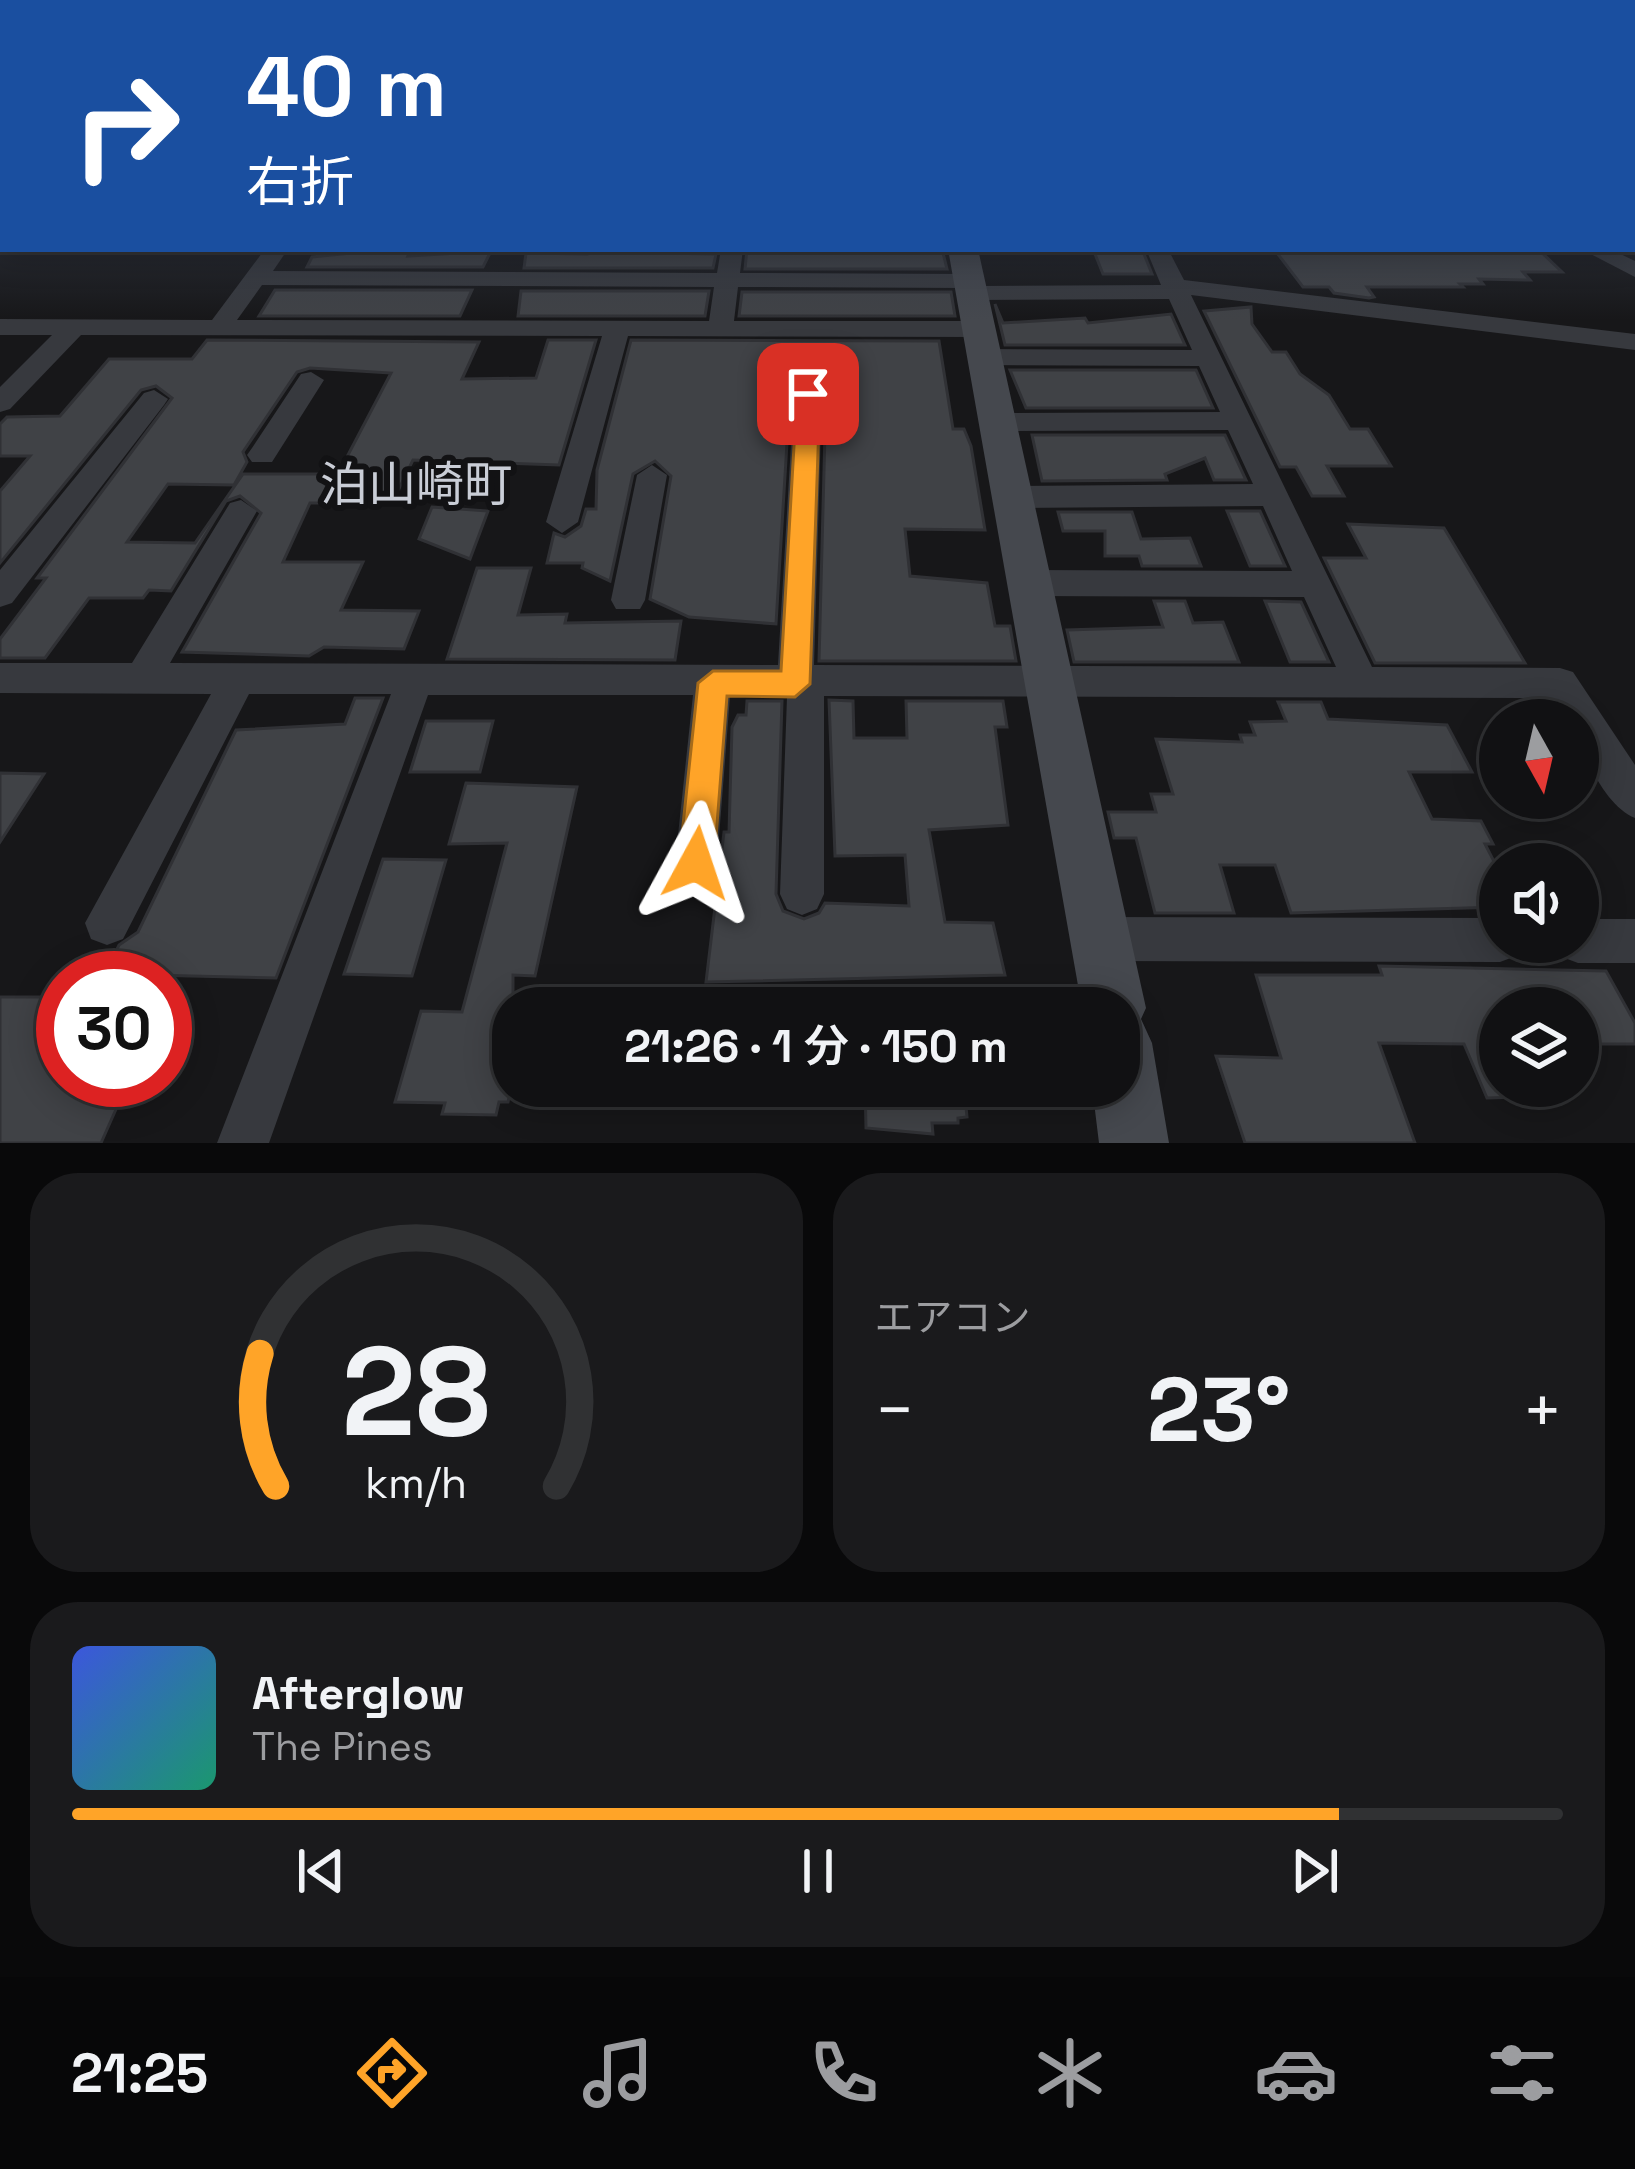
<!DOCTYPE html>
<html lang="ja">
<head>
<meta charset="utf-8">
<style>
  :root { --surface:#111113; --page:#1a1a1c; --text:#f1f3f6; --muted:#9c9da0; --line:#303133; --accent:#ffa428 }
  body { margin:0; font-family:"Space Grotesk","Noto Sans JP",sans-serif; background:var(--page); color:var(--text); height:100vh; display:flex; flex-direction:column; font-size:45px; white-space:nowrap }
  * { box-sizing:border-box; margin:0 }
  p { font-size:39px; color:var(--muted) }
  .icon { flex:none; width:66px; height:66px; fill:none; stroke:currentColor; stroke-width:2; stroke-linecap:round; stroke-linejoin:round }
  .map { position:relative; height:1143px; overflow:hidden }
  .details { display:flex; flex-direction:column; gap:30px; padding:30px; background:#09090a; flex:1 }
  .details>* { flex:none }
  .banner { position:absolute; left:0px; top:0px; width:1635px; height:252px; box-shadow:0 6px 30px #0003,0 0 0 3px var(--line); background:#1a4fa0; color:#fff; overflow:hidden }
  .needle { width:78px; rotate:172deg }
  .buttons { position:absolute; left:1479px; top:699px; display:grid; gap:24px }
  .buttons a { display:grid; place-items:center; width:120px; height:120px; border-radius:50%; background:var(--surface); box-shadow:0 6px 30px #0003,0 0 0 3px var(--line); font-size:60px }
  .speed { position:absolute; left:36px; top:951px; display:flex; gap:24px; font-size:60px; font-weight:700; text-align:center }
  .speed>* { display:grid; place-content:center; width:156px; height:156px; border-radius:50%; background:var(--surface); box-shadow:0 6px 30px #0003,0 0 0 3px var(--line); line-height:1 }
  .speed .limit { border:18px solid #d22; background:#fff; color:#111 }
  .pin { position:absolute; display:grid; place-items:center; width:102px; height:102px; color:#fff; margin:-51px; border-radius:24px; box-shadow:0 6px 18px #0006 }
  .me { position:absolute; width:132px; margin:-66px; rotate:5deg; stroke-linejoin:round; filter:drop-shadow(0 0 9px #0008) }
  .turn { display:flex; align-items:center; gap:42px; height:252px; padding:0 48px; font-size:54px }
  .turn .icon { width:156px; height:156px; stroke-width:2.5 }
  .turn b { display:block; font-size:84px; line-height:102px }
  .big { font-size:90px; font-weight:600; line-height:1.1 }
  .details .card { flex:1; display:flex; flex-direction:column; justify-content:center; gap:18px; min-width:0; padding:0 42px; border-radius:48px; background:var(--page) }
  .details .dial { align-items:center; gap:0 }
  .dial svg { height:312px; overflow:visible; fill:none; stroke:var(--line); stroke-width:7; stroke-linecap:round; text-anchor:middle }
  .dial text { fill:var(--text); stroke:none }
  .song { display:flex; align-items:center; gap:36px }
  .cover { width:144px; height:144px; border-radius:18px; background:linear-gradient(135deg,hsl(230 70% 55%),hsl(160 70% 35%)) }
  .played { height:12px; border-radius:6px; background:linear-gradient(90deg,var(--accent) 85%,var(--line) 85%) }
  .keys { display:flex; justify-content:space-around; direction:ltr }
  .heat { display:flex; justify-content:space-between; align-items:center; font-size:66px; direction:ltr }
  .details .tiles { flex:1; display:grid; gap:30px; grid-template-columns:1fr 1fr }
  .card:last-child { grid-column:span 2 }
  .trip { position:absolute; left:492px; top:987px; width:648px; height:120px; border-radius:48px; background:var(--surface); box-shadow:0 6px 30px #0003,0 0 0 3px var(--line); font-weight:600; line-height:120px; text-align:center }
  .tab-bar { display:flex; height:192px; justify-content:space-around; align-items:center; background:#070708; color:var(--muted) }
  .tab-bar .icon { width:84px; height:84px }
  .tab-bar .on { color:var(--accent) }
  .tab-bar b { font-size:54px; color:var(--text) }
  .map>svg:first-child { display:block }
  .building { fill:#404246; stroke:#303135; stroke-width:3; fill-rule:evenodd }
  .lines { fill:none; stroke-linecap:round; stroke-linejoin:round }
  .street { fill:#37393e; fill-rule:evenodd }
  .secondary { fill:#45484e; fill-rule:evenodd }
  .route { fill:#ffa428; stroke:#a66b1a; stroke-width:3 }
  .labels { text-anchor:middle; stroke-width:12; stroke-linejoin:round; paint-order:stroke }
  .neighbourhood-label { font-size:48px; fill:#c9cdd6; stroke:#121214 }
</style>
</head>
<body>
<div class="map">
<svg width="1635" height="1143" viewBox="0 0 1635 1143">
  <rect width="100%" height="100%" fill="#171719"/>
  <g class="building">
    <polygon points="391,249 410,252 408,256 491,251 483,267 307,267 312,257"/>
    <polygon points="588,249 661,249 660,253 716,254 713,268 524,268 526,253 587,254"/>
    <polygon points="747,249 942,249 947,269 745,269"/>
    <polygon points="1093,249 1142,249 1152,274 1103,274"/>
    <polygon points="1274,249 1538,249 1562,272 1523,272 1530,280 1479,279 1483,284 1460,284 1463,287 1367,287 1374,297 1369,298 1334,293 1329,287 1303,287"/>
    <polygon points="275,290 472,290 460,316 259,316"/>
    <polygon points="521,291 709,291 705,316 518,316"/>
    <polygon points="742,292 951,292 955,316 739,316"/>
    <polygon points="995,304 1003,323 1085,318 1088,323 1171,314 1185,345 1005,345"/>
    <polygon points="1251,307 1252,324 1272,352 1286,352 1300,374 1329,395 1350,429 1368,429 1391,466 1327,466 1344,496 1312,496 1296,467 1280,467 1204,311"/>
    <path d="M207,340L479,342L462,379L536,378L548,340H596L559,465L413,460L392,503H310L283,562H363L341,610L419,611L404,649L324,647L309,656L182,652L261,513L240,496L226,501L171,591L149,590L143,598H89L45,658H0V639L46,578H37L172,398L156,386L141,390L0,563V491L30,456H0V424L7,417L60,416L109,359H192ZM310,368L391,373L338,474H243L195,543L127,542L168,484L234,485L247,462L243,452L297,372Z"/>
    <polygon points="631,340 939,341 953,429 964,429 971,446 985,530 905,529 910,576 987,583 995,626 1010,626 1016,661 819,661 826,394 810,381 790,394 776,624 689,617 650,599 671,476 655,461 633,474 610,581 582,568 583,563 547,563 554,533 565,537 581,526 586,509 596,509 597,470"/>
    <polygon points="1010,370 1196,370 1213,408 1026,408"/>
    <polygon points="1032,435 1225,435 1246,480 1214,480 1205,458 1165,474 1167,480 1042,481"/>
    <polygon points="432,507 488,511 470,559 419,539"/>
    <polygon points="1227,511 1260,511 1285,566 1250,566"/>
    <polygon points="1058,512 1132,512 1141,539 1190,538 1201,566 1142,566 1139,556 1105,556 1105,531 1063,531"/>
    <polygon points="1348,524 1444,528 1525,663 1375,663 1324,558 1366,558"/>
    <polygon points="477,568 531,568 518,615 567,614 565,623 681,621 675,660 447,659"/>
    <polygon points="1154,601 1185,601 1193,623 1223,622 1239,662 1074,662 1067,630 1163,627"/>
    <polygon points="1265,601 1301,602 1329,662 1290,662"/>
    <polygon points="355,698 383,698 276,978 105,974 119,945 138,932 236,730 345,724"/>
    <polygon points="829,700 853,701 854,738 907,738 906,701 1003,701 1007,727 995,727 1008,825 929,830 945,922 993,923 1005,975 706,982 724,832 729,832 732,727 738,715 746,715 747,701 782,701 776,894 783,911 804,919 819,913 825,903 909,906 905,855 835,856"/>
    <polygon points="1278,702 1321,702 1328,719 1447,725 1472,772 1409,772 1432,819 1481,821 1493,844 1485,844 1500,873 1500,907 1291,913 1275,865 1220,865 1234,913 1155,913 1136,838 1114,838 1108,812 1156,812 1151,794 1173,794 1156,739 1242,742 1240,735 1255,735 1250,722 1286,721"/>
    <polygon points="426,721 493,721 480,772 410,772"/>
    <polygon points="0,773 44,774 0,842"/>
    <polygon points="466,783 577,787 535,976 513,975 513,1080 508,1102 499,1102 496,1115 442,1114 445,1103 395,1102 421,1011 462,1012 507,843 449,844"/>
    <polygon points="383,859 446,860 412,976 344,974"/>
    <polygon points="1379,966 1606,971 1635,1023 1635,1044 1578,1044 1578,1008 1500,1008 1500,1086 1517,1086 1522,1097 1487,1098 1464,1044 1379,1043 1415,1143 1245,1143 1216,1056 1281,1058 1256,975 1382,975"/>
    <polygon points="0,997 63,997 63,1080 129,1080 101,1143 0,1143"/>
    <polygon points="865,1086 964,1086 967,1117 958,1118 958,1123 932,1123 933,1134 866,1128"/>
  </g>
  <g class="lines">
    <g class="street">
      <rect x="1632" y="220" width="3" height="14"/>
      <path d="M265,249H288L273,271L717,273L721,249H743L740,273L969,274L977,276L978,286L1161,285L1146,249H1168L1184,280L1635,334V350L1191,295L1372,667L1560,668L1573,672L1635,765V818C1605,806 1578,751 1578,720H1563L1550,698L824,696V894L817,909L802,915L787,909L780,894L787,697L730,696L717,863L711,877L696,883L681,877L675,863L693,695H428L269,1143H217L391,694H249L123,939L107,945L91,939L85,923L211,694L0,693V663H132L230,503L241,500L257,511L170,663L778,665L794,394L808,385L822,394L814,665L1336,667L1304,597L1028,596L1016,592L1011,583L1016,574L1028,570L1292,571L1263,506L1011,508L996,497L1011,486L1253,484L1228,430L996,431L982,422L996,413L1220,412L1199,366L985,365L972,357L985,349L1192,350L1169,299L972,300L963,298V288L738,287L734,321H979L992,329L979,337L628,336L578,522L562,533L546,522L602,336L81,335L10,409L0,412V387L52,335H0V319L212,320ZM262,285L714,287L709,321L237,320Z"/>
      <polygon points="1581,249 1610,249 1635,261 1635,277"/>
      <polygon points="311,372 324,380 272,462 252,462 247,455 252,448 301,374"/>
      <polygon points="154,390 168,399 164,405 12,603 0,607 0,570 144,393"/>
      <polygon points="652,465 667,475 645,600 640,609 616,609 611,600 637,475"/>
      <polygon points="1103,917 1500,918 1500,942 1522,942 1516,956 1500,962 1103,961 1087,955 1081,939 1087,923"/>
      <polygon points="1578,919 1635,919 1635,963 1578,963 1562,957 1556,942 1578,942"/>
    </g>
    <polygon class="secondary" points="948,249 978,249 1146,1008 1141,1019 1152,1043 1169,1143 1099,1143 1092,1086 1119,1086 1119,1008 1082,1008"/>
  </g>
  <linearGradient id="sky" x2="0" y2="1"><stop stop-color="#0d0d0e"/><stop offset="0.5" stop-color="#363c49"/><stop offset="1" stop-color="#363c49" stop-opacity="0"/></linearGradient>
  <rect width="1635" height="320" fill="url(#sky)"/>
  <polygon class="route" points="808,387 820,394 810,684 795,697 727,696 714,863 709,875 696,880 684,875 679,863 698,683 713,671 781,671 797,394"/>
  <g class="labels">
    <g class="neighbourhood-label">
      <text x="416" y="501">泊山崎町</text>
    </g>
  </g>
</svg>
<div class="buttons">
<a><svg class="needle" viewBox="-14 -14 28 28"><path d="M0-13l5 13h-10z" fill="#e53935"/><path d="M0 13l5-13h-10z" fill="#9c9da0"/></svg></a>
<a><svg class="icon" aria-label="sound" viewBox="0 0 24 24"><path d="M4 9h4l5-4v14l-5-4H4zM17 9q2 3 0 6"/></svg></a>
<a><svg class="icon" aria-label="layers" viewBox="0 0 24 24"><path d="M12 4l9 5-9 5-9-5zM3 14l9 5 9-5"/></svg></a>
</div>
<div class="speed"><div class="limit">30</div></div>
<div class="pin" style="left:808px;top:394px;background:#d93025"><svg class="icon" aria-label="arrive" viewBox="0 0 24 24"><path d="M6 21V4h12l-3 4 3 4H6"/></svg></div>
<svg class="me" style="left:696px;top:863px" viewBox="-20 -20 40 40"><path d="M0-17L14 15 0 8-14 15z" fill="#ffa428" stroke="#fff" stroke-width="4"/></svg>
<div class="trip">21:26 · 1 分 · 150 m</div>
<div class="banner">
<div class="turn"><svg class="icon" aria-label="right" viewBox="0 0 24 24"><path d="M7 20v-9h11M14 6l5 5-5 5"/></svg><div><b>40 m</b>右折</div></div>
</div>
</div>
<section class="details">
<div class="tiles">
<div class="card dial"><svg viewBox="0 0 100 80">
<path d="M14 69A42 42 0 1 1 86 69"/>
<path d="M14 69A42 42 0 0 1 10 35" stroke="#ffa428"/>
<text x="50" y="56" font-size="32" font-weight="700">28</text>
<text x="50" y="72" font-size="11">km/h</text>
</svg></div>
<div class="card"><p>エアコン</p>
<div class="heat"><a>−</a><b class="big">23°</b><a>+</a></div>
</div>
<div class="card">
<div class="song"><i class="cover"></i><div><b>Afterglow</b><p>The Pines</p></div></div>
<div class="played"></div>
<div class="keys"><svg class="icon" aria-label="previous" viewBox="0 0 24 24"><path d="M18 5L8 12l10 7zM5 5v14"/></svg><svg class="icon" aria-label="pause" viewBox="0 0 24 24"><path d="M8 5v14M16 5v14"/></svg><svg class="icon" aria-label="next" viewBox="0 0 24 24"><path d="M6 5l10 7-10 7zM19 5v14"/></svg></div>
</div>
</div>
</section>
<nav class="tab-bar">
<b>21:25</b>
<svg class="icon on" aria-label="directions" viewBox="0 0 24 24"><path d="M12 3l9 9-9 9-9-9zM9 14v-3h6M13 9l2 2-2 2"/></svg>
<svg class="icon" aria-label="music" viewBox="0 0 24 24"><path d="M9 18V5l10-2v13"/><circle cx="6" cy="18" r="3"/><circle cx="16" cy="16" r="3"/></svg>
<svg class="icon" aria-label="phone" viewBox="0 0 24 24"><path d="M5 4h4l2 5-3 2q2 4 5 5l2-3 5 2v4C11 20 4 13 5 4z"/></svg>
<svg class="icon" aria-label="climate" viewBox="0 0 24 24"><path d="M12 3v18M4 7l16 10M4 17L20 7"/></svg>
<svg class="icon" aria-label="car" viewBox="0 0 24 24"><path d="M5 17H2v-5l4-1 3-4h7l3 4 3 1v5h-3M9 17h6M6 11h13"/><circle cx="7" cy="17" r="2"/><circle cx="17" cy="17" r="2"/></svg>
<svg class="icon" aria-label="filters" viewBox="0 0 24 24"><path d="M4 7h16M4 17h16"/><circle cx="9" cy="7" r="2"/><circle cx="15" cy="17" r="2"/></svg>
</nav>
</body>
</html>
